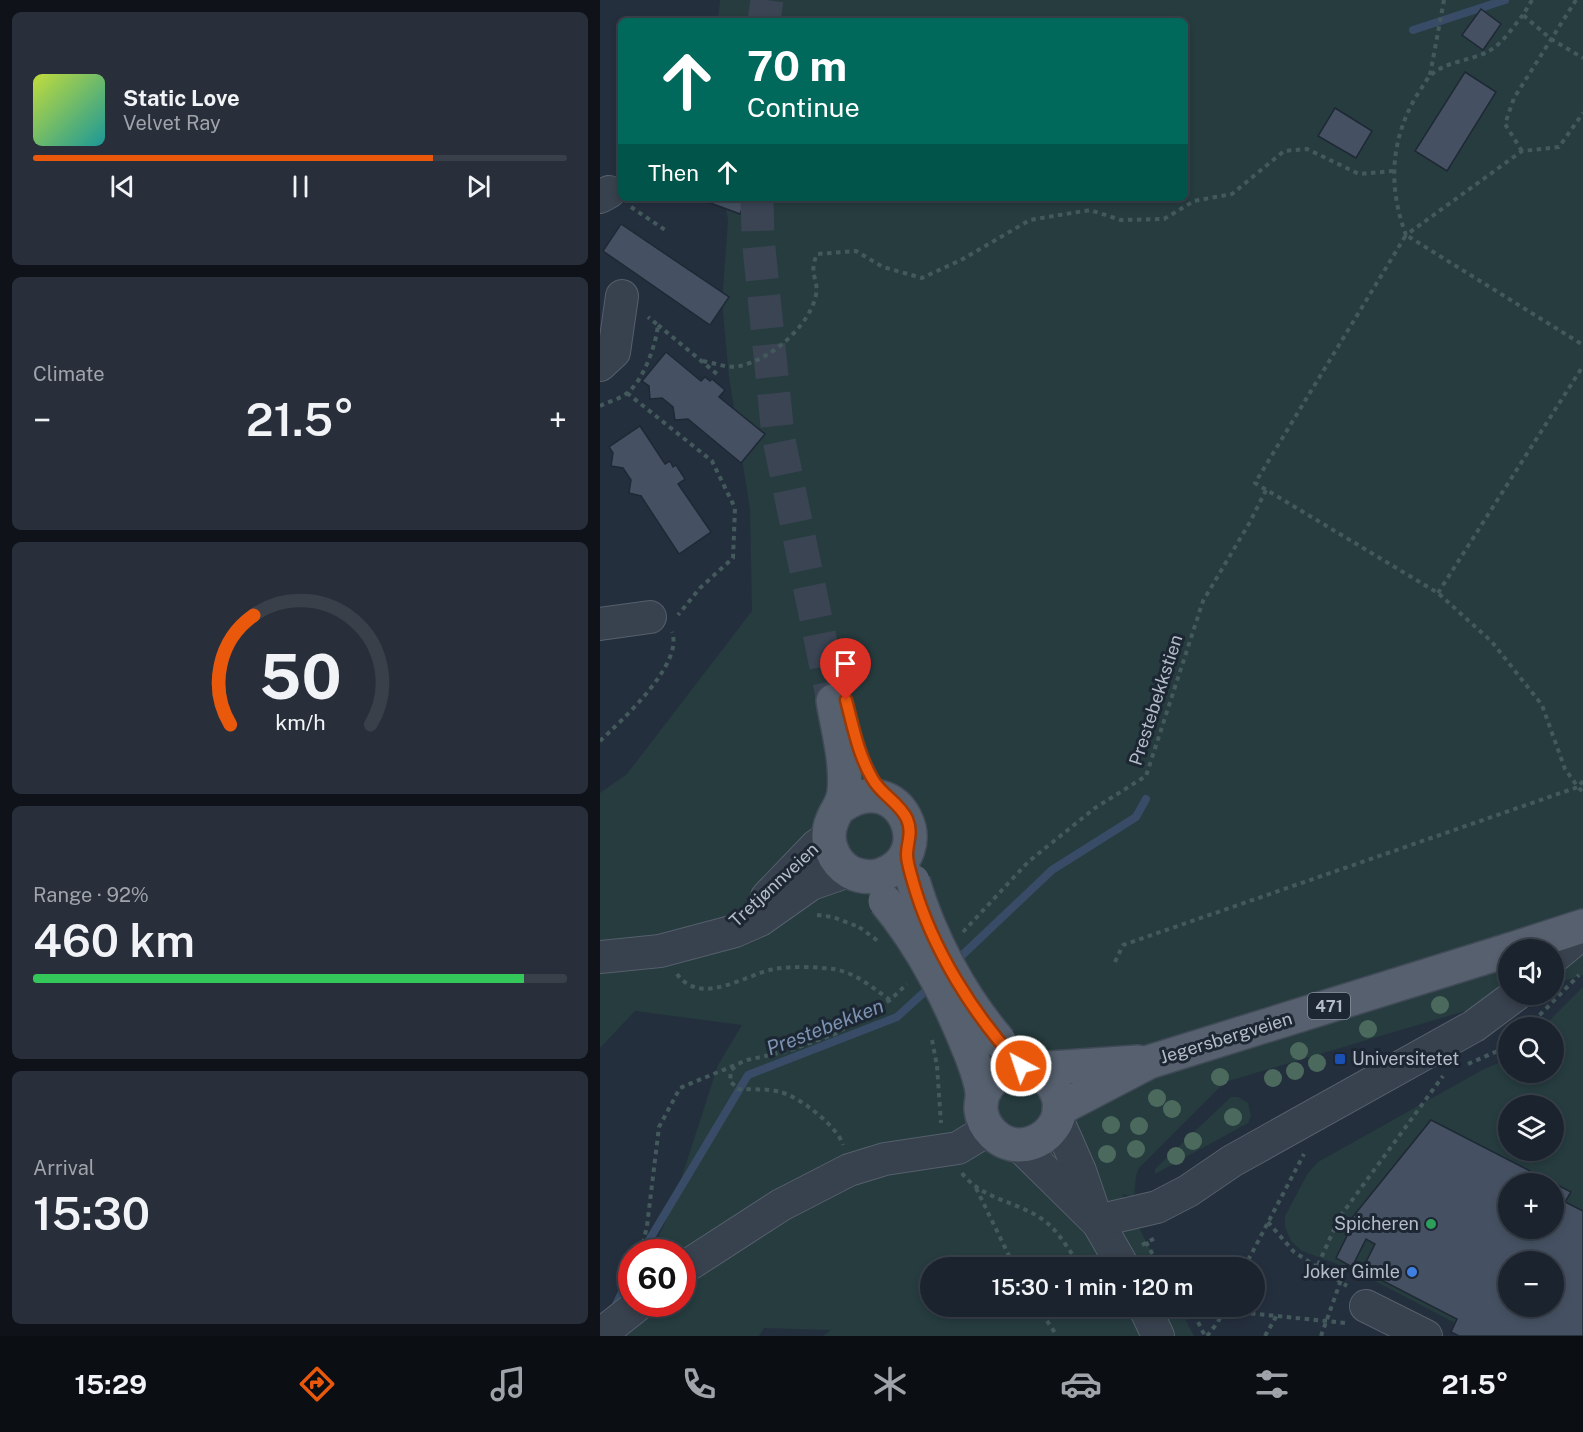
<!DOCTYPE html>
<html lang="en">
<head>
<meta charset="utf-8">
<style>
  :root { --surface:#1b232e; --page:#282f3a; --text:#f1f3f6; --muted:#a0a4aa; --line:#39404a; --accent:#ea580c }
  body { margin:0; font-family:"Public Sans",sans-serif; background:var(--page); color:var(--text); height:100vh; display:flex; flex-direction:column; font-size:22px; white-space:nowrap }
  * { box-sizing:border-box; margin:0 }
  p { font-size:20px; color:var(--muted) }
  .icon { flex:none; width:33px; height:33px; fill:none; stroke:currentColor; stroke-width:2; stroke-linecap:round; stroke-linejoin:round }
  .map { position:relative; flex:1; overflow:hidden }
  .panel { display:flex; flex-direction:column; gap:12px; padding:12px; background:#0f1319; width:600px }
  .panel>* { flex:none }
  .top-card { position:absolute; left:18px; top:18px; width:570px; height:183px; border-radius:9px; box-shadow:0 3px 9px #0003,0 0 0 2px var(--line); background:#00695c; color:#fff; overflow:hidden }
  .tools { position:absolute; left:898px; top:939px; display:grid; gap:12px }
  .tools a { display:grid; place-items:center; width:66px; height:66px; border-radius:50%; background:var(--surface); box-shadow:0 3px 9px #0003,0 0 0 2px var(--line); font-size:30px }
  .speed { position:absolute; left:18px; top:1239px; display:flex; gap:12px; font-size:30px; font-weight:700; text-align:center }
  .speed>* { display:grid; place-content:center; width:78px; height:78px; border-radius:50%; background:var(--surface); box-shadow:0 3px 9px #0003,0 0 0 2px var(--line); line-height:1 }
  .speed .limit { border:9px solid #d22; background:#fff; color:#111 }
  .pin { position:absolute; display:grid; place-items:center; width:51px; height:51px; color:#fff; margin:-62px -26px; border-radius:50% 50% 50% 0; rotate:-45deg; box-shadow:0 0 6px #0007 }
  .pin .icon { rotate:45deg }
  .me { position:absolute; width:66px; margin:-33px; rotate:320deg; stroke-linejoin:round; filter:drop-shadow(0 0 4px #0008) }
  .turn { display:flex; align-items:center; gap:21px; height:126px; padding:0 30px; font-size:27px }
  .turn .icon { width:78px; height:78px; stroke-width:2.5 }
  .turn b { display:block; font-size:42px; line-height:51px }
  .then { display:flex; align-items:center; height:57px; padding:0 30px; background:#0003; gap:12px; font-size:22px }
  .big { font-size:45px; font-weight:600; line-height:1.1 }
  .panel .card { flex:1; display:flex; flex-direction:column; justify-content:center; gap:9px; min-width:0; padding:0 21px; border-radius:9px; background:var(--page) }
  .panel .dial { align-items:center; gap:0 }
  .dial svg { height:156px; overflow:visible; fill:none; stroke:var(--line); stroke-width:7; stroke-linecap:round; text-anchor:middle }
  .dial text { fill:var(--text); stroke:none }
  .song { display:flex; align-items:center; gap:18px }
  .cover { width:72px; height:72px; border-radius:9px; background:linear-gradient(135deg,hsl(70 70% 55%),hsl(180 70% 35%)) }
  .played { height:6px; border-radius:3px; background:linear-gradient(90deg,var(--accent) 75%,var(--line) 75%) }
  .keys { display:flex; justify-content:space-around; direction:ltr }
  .heat { display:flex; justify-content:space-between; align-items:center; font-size:33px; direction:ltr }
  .charge { height:9px; border-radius:4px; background:linear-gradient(90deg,#34c759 92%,var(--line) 0) }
  .trip { position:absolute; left:320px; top:1257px; width:345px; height:60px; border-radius:30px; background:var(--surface); box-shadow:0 3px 9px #0003,0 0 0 2px var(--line); font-weight:600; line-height:60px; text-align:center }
  .tabs { display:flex; height:96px; justify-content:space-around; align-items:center; background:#0b0e12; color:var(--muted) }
  .tabs .icon { width:42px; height:42px }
  .tabs .current { color:var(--accent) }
  .tabs b { font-size:27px; color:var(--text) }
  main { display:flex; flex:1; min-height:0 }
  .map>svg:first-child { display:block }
  .green { fill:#263c3f; fill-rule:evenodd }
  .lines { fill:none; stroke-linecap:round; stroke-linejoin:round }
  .stream { stroke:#394c67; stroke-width:8 }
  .building { fill:#455162; stroke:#1f2835; stroke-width:1.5; fill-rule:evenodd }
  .major-tunnel { stroke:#3a4453; stroke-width:33; stroke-dasharray:33 16; stroke-linecap:butt }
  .minor-casing { stroke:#565f6c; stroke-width:34 }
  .major-casing { stroke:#414a57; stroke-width:36 }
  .path { stroke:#44595c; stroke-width:4; stroke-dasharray:4.5 4.5; stroke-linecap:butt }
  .minor { stroke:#38414e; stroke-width:32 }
  .major { stroke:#56606e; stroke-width:33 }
  .major-bridge-casing { stroke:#414a57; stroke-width:36; stroke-linecap:butt }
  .path-bridge { stroke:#44595c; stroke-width:4; stroke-dasharray:4.5 4.5; stroke-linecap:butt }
  .major-bridge { stroke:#56606e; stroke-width:33 }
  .tree { fill:#4b6a5d }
  .route-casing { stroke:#983908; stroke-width:15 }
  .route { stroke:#ea580c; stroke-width:10 }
  .transit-dot { fill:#1a4fb4; stroke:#1d2633; stroke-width:2 }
  .leisure-dot { fill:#2e9e5b; stroke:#1d2633; stroke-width:2 }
  .shop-dot { fill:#3f7fe0; stroke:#1d2633; stroke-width:2 }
  .labels { text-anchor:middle; stroke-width:6; stroke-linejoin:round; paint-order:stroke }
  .shield { fill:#1d2633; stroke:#878f9c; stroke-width:1.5 }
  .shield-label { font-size:16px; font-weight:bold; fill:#b4bcc9 }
  .street-label { font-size:18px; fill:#b4bcc9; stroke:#1d2633 }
  .poi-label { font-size:18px; fill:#b4bcc9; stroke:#1d2633; text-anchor:end }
  .water-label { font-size:20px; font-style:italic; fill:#7c92b1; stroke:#1d2633 }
</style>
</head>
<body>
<main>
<section class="panel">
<div class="card">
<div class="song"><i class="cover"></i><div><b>Static Love</b><p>Velvet Ray</p></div></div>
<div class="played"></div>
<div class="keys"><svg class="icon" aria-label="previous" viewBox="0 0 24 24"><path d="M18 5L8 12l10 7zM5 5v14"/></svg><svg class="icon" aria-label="pause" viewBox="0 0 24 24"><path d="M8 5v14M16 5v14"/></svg><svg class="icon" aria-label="next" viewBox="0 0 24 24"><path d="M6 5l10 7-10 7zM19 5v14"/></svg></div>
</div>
<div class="card"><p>Climate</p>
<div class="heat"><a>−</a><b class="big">21.5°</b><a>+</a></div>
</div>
<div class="card dial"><svg viewBox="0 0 100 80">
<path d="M14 69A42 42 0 1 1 86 69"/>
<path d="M14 69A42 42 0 0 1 26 13" stroke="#ea580c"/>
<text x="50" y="56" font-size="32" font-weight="700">50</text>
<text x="50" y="72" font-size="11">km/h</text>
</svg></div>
<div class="card"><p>Range · 92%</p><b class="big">460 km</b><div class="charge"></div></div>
<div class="card"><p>Arrival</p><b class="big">15:30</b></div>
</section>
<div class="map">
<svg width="983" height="1336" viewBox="0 0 983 1336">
  <rect width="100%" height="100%" fill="#242f3e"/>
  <g class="green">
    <polygon points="120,0 983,0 983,975 954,984 954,950 909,950 909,994 919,995 625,1082 539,1168 536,1176 534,1197 522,1194 559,1267 330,1268 330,1306 579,1307 594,1336 223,1336 231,1330 164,1328 159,1336 17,1336 32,1304 82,1304 82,1252 52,1252 73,1204 118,1065 142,1025 35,1011 0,1048 0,793 27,774 152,611 150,509 129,377 122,302 128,221 125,198 585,198 585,21 118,21"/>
    <path d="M983,987V1336H880L756,1271L702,1251L691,1241L685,1227V1216L708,1173L718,1162L884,1069L909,1059V1072H954V1028L943,1027ZM909,1106H954V1150H909ZM909,1184H954V1228H909ZM909,1262H954V1306H909Z"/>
    <polygon points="631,1097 638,1097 648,1103 651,1116 648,1123 555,1174 555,1169"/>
  </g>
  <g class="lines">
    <g class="stream">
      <polyline points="813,30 905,0"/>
      <polyline points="354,963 452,870 536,817 546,799"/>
      <polyline points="42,1252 148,1075 297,1017 331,986"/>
      <polyline points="15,1307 32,1271"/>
    </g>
  </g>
  <g class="building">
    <polygon points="881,9 901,24 883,50 862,35"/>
    <polygon points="865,72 896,92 847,171 815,151"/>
    <polygon points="735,108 772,131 756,158 718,136"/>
    <polygon points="97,198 146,198 140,214"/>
    <polygon points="21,224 129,297 110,325 3,251"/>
    <polygon points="66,352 101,381 105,377 110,381 112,379 125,390 119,397 165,434 141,463 88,419 75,420 73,407 62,398 50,399 49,386 42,381"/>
    <polygon points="40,426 65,464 70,461 73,467 76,465 85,479 78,484 111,532 79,554 41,496 29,493 31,480 23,468 11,466 13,453 9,447"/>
    <path d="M831,1120L971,1192L965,1202L983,1211V1336H859L851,1332L857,1319L762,1270L775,1244L766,1239L752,1267L736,1258L755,1220L751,1219ZM909,1184H954V1228H909ZM909,1262H954V1306H909Z"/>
  </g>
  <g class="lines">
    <g class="major-tunnel">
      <polyline points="164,21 167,0"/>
      <polyline points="157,198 158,238 178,435 233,701"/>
    </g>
    <defs>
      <g id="minor">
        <polyline points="0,197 9,192"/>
        <polyline points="0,365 14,352 22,296"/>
        <polyline points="0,624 50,617"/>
        <polyline points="167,897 216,846 229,837"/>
        <polyline points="0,957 60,951 135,931 160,920 211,884 249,871"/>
        <polyline points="954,957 983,933"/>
        <polyline points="457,1119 480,1171 497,1221 524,1268"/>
        <polyline points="419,1145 495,1220"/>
        <polyline points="497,1221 557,1207 588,1191 632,1161 874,1026 917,994"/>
        <polyline points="82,1269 181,1205 249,1170 285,1159 358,1148 389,1129"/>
        <polyline points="544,1306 558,1336"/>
        <polyline points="766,1306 826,1336"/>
        <polyline points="0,1335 39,1304"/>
      </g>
      <g id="major">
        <path d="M233,701C238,731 247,762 244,792C243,804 236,810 232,821C224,840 233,862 250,872C260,877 271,878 281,875C340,855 300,766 242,806"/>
        <polyline points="909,950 983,926"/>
        <path d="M372,1057C376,1068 381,1081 382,1092C383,1098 380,1104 381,1110C383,1128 399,1144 418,1145C429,1145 439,1141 447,1134C489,1094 415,1031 383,1094"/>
        <polyline points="435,1069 538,1062"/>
        <polyline points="459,1109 549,1062 909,950"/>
      </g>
    </defs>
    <use href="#minor" class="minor-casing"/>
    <use href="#major" class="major-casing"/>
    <g class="path">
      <polyline points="932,0 923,15 951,39 983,58"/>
      <path d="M923,15C913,27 903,43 889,51C871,61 845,61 830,76C825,81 821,90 817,95C790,140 788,187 806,235L922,151L959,147L983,113"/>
      <polyline points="830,75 844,0"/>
      <polyline points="922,151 905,124 914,98 976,0"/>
      <polyline points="31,207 68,232"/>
      <polyline points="58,325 117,374"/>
      <path d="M103,361C114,363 130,369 140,366C171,359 209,327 216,295C219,278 208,275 217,254L256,251L283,267L322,278L361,260L430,220L490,210L521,220L564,219L594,201L632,194L684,151L707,149L759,174L793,171"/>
      <polyline points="27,393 112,461 135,508 133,558 100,588 78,615"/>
      <path d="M0,406C8,402 19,399 26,394C43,382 56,345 58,325L48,317"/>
      <polyline points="838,593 983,366"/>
      <path d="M0,741C22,720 84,664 72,632"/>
      <polyline points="983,781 978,787 983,792"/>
      <polyline points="217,915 233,917 259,927"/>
      <polyline points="363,932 428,862 495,808 546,776 603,601 650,522 666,490"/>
      <polyline points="515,962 523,945 978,787 965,769 942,705 892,642 838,593 655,483 806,235 983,345"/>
      <path d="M77,974C101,1007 144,975 174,969C193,966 216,967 234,969C256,973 273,988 290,1000"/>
      <polyline points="927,1028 979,975"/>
      <polyline points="868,1064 909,1046"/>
      <polyline points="337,1066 341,1123"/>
      <path d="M135,1067L131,1070L130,1081L138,1089C151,1090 167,1088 180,1092C199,1096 238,1127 243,1145"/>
      <path d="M362,1173C381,1199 416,1201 442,1219C461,1232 468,1252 484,1268"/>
      <polyline points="376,1188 415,1268"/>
      <polyline points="668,1222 694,1252 747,1286"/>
      <polyline points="546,1242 560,1268"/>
      <polyline points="542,1245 557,1237"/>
      <polyline points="41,1252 47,1226 59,1127 80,1088 147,1060 188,1051 235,1034 290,1000 307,984"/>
      <polyline points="718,1265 739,1218 843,1076"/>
      <polyline points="644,1268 704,1154"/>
      <polyline points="437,1306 457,1336"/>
      <polyline points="590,1306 605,1336"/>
      <polyline points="625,1307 637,1312 746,1323"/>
      <polyline points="607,1336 618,1322 625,1306"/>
      <polyline points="665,1336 677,1315"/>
      <polyline points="721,1336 741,1280"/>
    </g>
    <use href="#minor" class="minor"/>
    <use href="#major" class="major"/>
    <defs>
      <g id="major-bridge">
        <path d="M313,881C330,938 361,997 400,1042"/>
        <path d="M285,901C324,948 350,1001 372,1057"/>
      </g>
    </defs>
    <use href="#major-bridge" class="major-bridge-casing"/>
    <g class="path-bridge">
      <polyline points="259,927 278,941"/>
      <polyline points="332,1040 337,1066"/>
    </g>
    <use href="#major-bridge" class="major-bridge"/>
  </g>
  <g class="tree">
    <circle cx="840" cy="1005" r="9"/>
    <circle cx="768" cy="1029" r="9"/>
    <circle cx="699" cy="1051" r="9"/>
    <circle cx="717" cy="1063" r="9"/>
    <circle cx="695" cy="1071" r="9"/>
    <circle cx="620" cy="1077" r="9"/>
    <circle cx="673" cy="1078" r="9"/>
    <circle cx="557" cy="1098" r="9"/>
    <circle cx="572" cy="1109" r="9"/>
    <circle cx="633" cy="1117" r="9"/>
    <circle cx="511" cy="1125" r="9"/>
    <circle cx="539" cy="1126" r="9"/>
    <circle cx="593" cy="1141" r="9"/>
    <circle cx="536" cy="1149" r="9"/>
    <circle cx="507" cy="1154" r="9"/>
    <circle cx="576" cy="1156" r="9"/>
  </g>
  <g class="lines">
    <defs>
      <path id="route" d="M246,700C253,726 258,754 272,778C281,795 299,802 307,819C313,833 307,842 307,855C307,863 311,874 313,882C332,949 374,1016 421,1066"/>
    </defs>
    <use href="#route" class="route-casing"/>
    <use href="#route" class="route"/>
  </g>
  <rect class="transit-dot" x="734" y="1053" width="12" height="12" rx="3"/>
  <circle class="leisure-dot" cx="831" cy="1224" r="6"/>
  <circle class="shop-dot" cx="812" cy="1272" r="6"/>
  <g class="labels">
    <rect class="shield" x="708" y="993" width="42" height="26" rx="4.5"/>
    <g class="shield-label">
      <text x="729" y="1012">471</text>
    </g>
    <g class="street-label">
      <text transform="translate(556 700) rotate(-72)" y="6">Prestebekkstien</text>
      <text transform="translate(174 885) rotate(-43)" y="6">Tretjønnveien</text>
      <text transform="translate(626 1038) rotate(-17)" y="6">Jegersbergveien</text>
    </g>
    <g class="poi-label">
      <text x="752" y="1065" text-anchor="start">Universitetet</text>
      <text x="819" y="1230">Spicheren</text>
      <text x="800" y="1278">Joker Gimle</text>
    </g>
    <g class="water-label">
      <text transform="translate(225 1027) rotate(-21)" y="7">Prestebekken</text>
    </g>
  </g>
</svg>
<div class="tools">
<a><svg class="icon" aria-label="sound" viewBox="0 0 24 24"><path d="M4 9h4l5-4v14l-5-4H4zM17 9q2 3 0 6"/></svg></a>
<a><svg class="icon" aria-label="search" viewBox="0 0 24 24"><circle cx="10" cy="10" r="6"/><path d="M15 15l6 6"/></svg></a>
<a><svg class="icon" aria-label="layers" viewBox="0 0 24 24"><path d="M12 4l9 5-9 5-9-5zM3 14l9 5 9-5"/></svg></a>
<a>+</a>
<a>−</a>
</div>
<div class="speed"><div class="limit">60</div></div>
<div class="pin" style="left:246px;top:700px;background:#d93025"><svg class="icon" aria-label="arrive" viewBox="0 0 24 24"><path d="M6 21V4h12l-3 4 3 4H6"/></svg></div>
<svg class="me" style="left:421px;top:1066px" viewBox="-20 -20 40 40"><circle r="17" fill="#ea580c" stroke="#fff" stroke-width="3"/><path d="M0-11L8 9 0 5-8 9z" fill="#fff"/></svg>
<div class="trip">15:30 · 1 min · 120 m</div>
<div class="top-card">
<div class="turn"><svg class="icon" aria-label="ahead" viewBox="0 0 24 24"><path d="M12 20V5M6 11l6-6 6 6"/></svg><div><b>70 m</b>Continue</div></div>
<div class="then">Then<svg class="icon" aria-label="ahead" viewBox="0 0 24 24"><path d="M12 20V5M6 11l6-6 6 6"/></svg></div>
</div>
</div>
</main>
<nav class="tabs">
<b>15:29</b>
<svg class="icon current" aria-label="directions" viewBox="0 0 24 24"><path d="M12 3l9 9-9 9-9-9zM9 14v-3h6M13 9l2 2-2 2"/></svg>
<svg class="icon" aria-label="music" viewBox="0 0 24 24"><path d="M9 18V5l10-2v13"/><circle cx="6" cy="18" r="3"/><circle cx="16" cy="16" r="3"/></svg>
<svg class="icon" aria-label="phone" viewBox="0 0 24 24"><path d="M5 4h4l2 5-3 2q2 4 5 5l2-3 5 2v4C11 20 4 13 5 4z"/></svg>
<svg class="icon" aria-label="climate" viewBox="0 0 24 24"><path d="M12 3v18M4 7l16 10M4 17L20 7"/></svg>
<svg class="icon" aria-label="car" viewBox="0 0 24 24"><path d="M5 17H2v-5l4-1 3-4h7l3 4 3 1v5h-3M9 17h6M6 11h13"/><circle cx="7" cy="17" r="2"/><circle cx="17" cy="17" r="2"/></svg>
<svg class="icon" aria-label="filters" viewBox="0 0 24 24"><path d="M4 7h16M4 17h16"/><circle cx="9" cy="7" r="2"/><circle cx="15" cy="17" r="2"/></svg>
<b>21.5°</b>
</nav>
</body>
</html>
